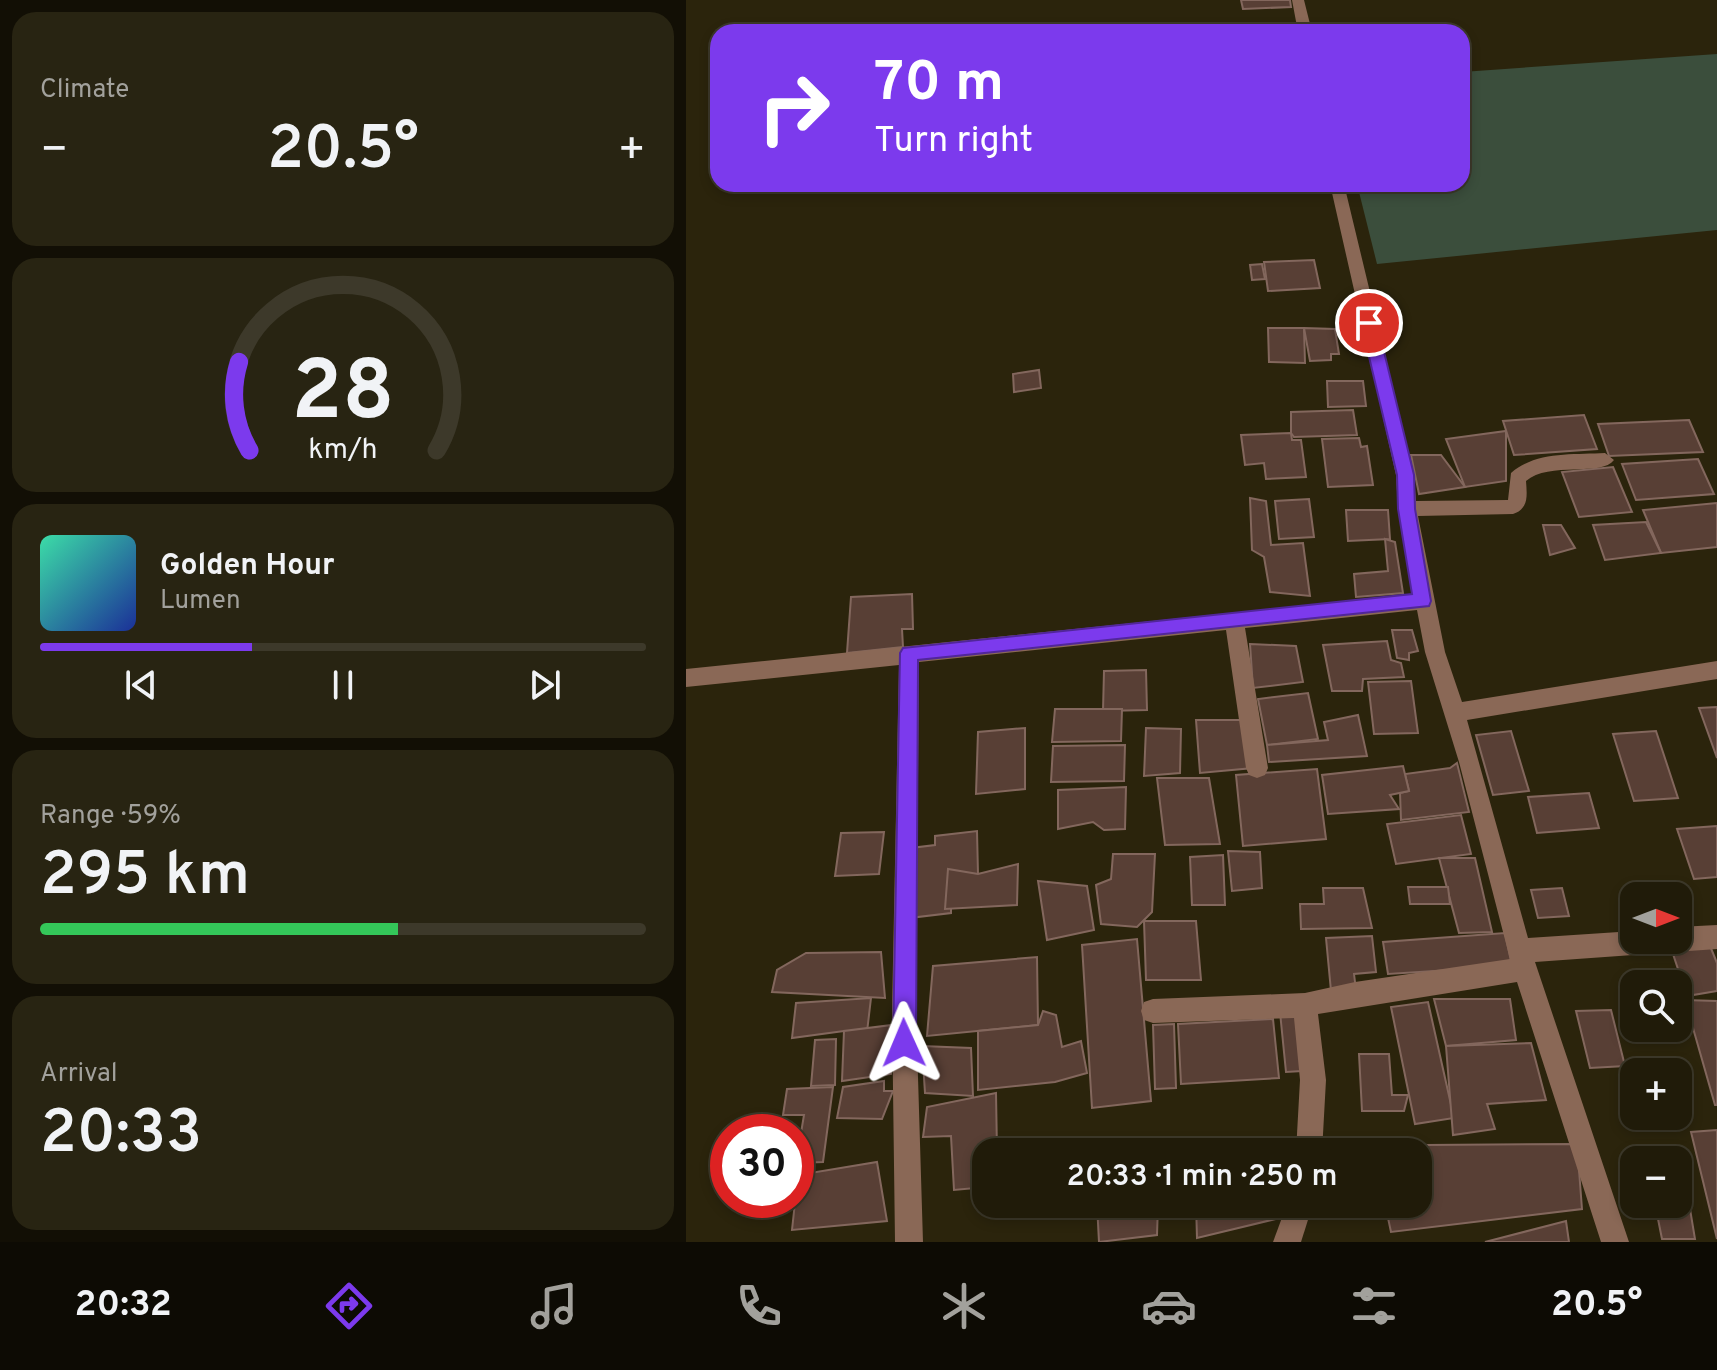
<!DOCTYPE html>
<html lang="en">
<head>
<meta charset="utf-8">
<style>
  :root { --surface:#201b09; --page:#282412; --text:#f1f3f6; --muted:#a2a19c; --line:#3d392a; --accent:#7c3aed }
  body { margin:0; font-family:Overpass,sans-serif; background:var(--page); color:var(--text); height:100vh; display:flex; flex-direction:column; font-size:30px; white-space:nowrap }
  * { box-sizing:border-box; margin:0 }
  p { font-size:26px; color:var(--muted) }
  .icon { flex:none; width:44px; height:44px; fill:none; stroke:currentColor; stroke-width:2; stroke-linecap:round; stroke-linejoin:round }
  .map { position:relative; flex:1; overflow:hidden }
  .panel { display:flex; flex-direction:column; gap:12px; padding:12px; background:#120f05; width:686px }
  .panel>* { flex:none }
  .hud { position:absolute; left:24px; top:24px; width:760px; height:168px; border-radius:24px; box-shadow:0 4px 12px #0003,0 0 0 2px var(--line); background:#7c3aed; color:#fff; overflow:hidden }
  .needle { width:52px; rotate:90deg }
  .fabs { position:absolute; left:934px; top:882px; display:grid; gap:16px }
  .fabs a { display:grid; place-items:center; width:72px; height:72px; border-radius:16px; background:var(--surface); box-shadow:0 4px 12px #0003,0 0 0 2px var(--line); font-size:40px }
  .speed { position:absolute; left:24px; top:1114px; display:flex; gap:16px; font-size:40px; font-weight:700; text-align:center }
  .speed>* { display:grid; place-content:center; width:104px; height:104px; border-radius:50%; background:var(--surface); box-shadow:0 4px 12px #0003,0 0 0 2px var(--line); line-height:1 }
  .speed .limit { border:12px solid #d22; background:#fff; color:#111 }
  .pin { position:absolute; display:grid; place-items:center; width:68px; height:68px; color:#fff; margin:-34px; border:4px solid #fff; border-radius:50%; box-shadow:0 2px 8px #0007 }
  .me { position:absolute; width:88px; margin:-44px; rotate:359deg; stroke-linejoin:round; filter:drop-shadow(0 0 6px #0008) }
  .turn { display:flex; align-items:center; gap:28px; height:168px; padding:0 32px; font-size:36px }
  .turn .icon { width:104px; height:104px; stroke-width:2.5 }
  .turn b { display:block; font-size:56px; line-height:68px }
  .big { font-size:60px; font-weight:600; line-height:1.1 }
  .panel .tile { flex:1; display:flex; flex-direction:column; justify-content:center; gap:12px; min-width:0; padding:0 28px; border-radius:24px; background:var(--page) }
  .panel .dial { align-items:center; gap:0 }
  .dial svg { height:208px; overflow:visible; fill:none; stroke:var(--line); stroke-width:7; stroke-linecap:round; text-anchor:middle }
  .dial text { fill:var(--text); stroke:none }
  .song { display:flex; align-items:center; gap:24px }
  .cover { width:96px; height:96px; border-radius:12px; background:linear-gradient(135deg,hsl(160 70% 55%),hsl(230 70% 35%)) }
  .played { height:8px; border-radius:4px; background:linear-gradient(90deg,var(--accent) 35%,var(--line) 35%) }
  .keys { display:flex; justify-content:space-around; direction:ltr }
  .heat { display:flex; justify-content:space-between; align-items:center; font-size:44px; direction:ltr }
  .charge { height:12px; border-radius:6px; background:linear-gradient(90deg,#34c759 59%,var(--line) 0) }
  .trip { position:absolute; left:286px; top:1138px; width:460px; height:80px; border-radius:24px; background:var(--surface); box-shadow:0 4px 12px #0003,0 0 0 2px var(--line); font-weight:600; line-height:80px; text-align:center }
  .tabs { display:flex; height:128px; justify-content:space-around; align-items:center; background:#0d0b04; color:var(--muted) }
  .tabs .icon { width:56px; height:56px }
  .tabs .selected { color:var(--accent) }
  .tabs b { font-size:36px; color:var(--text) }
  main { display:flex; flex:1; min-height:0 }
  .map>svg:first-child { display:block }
  .green { fill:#3b4e3c }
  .building { fill:#583f35; stroke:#83675d; stroke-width:2 }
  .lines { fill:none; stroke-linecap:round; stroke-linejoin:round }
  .minor { fill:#8a6856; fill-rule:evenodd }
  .route { fill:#7c3aed; stroke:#51269a; stroke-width:2 }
</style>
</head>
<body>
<main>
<section class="panel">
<div class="tile"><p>Climate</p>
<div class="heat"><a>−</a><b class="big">20.5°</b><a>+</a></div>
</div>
<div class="tile dial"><svg viewBox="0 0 100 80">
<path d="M14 69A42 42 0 1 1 86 69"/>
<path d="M14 69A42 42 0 0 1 10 35" stroke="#7c3aed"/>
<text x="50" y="56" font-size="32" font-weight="700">28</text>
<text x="50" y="72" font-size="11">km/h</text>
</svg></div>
<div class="tile">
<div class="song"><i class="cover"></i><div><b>Golden Hour</b><p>Lumen</p></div></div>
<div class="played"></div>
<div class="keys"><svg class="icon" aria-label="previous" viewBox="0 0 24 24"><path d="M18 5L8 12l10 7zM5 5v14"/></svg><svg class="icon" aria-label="pause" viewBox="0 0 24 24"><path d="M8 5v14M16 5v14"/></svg><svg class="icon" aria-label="next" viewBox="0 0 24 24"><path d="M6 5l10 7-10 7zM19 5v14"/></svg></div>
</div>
<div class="tile"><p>Range · 59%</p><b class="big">295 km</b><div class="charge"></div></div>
<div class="tile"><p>Arrival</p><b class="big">20:33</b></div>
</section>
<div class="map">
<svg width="1031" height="1242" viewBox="0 0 1031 1242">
  <rect width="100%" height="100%" fill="#2b240c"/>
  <polygon class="green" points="1031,54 1031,230 691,264 671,184 776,184 776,72"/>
  <g class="building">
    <polygon points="555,0 604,0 605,7 557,9"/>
    <polygon points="628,260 634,288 582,291 578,262"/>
    <polygon points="576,264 579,279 566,280 564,265"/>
    <polygon points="582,328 618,328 619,363 583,362"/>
    <polygon points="618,328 649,329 653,354 645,354 645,360 624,361"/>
    <polygon points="353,370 355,388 328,392 327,374"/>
    <polygon points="641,381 677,381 680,406 642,407"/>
    <polygon points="667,410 671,435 608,437 605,433 605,412"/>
    <polygon points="898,415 911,449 828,455 817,421"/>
    <polygon points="1003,420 1017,452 923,456 912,424"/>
    <polygon points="820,431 820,481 779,487 760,439"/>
    <polygon points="605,433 606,440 615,440 620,477 580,479 578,463 559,465 555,435"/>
    <polygon points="673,438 675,447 681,446 687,485 642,487 636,439"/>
    <polygon points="725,455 755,455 779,487 733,494"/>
    <polygon points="1012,459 1028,494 950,500 936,464"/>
    <polygon points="927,467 946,512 893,517 876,472"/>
    <polygon points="564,498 580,501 585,545 617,543 624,596 584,592 578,557 566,550"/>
    <polygon points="623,499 628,537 593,539 589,501"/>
    <polygon points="1031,503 1031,547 975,553 957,510"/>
    <polygon points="660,510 702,510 704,539 662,541"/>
    <polygon points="960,522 975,553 919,560 907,525"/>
    <polygon points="857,525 875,525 889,548 864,555"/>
    <polygon points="699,539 709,542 717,593 670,597 668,574 702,571"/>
    <polygon points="226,594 227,629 216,629 217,647 161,653 165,597"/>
    <polygon points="706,630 726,630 732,651 723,653 723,660 711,658"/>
    <polygon points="701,641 705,660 715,663 718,677 677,679 676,691 646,691 637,645"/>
    <polygon points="564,644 610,646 617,682 567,688"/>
    <polygon points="460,670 461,710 417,711 418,671"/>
    <polygon points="725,681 732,733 688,734 682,682"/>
    <polygon points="622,693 632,739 581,745 572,699"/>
    <polygon points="1031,707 1031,758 1013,708"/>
    <polygon points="369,709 436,709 435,741 366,742"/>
    <polygon points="672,715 681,756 583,762 581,745 642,740 638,722"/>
    <polygon points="510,720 563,720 567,768 514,773"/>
    <polygon points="339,728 339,789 290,794 292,732"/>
    <polygon points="460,728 495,729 494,773 458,776"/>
    <polygon points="825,731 843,791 807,795 790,735"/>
    <polygon points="970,731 992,798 948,801 927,734"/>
    <polygon points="439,745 438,781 365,782 367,746"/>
    <polygon points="771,763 783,812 715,820 714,793 723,791 719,774 764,768"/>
    <polygon points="717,766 723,791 704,795 713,809 642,814 636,775"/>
    <polygon points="631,769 640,839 557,846 550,775"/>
    <polygon points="471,778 523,778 534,844 479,845"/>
    <polygon points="440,787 439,829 418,830 407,822 372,829 372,790"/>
    <polygon points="903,793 913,828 851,833 842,797"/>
    <polygon points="775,815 785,854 710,864 701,824"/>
    <polygon points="1031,826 1031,877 1008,879 991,829"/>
    <polygon points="291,831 292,874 265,877 265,913 223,918 225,848 249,845 249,836"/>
    <polygon points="198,832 193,874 149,876 155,833"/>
    <polygon points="542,851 574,852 576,888 546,891"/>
    <polygon points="427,854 469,854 466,912 451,927 415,924 410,885 425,879"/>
    <polygon points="537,855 539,905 506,905 504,857"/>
    <polygon points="753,858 789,858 806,932 773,933"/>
    <polygon points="332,864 331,905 259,909 262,869 292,874"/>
    <polygon points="352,881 401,886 408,930 361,940"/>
    <polygon points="722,887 762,887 764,904 724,904"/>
    <polygon points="637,888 677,888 686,928 615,929 614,904 638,904"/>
    <polygon points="876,888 883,916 852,918 845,890"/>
    <polygon points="458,921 510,921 515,980 460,980"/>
    <polygon points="819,933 826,966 702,974 697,942"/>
    <polygon points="686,936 690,972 668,974 670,990 645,991 640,938"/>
    <polygon points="451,939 465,1101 406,1108 396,945"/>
    <polygon points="1022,941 1031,963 1031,991 1001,996 986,951"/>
    <polygon points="195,952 199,998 86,992 91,970 120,953"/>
    <polygon points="351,957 352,1025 241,1036 247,966"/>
    <polygon points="185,998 181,1032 158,1031 106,1038 110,1003"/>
    <polygon points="748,999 824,999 830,1040 760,1046"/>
    <polygon points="999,1000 1031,1001 1031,1105 1029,1105"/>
    <polygon points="742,1002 768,1118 729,1124 705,1007"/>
    <polygon points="925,1010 939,1066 904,1068 890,1011"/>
    <polygon points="357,1011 370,1015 376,1047 395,1041 401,1073 369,1082 292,1090 292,1031 352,1025"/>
    <polygon points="610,1011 616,1071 600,1072 594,1012"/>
    <polygon points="587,1019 593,1078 495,1084 492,1024"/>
    <polygon points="488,1024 490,1088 469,1089 467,1025"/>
    <polygon points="206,1025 205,1074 156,1081 158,1031"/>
    <polygon points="150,1039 149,1085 125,1086 129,1040"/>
    <polygon points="845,1043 860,1100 801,1104 809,1129 767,1135 760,1046"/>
    <polygon points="236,1046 285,1048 287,1096 239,1093"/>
    <polygon points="673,1054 703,1054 706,1095 722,1095 718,1111 676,1111"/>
    <polygon points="198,1081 198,1091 207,1091 196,1119 151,1118 157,1087"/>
    <polygon points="147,1087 137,1162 110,1163 118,1115 97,1115 101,1089"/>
    <polygon points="310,1093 311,1152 300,1152 300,1187 268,1190 265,1136 237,1137 241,1107"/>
    <polygon points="1031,1130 1031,1239 1005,1132"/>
    <polygon points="891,1144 896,1209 705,1232 699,1204 732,1204 732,1164 744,1162 740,1145"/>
    <polygon points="600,1145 608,1152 535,1152"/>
    <polygon points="191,1162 201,1221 106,1230 112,1175"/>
    <polygon points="992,1190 1001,1191 1009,1239 976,1239 969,1204 992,1204"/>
    <polygon points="411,1204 472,1204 471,1235 413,1242"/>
    <polygon points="510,1204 603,1204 602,1216 511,1238"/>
    <polygon points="880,1221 883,1242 799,1242"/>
  </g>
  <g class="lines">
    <g class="minor">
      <polygon points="606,0 618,0 626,32 612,32"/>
      <path d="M644,184H658L728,475L730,501L822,500L825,473C850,451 887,455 919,453L928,460C916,477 863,461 840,481C841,495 843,509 827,514L732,516L759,652L776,702L1031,661V679L781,720L842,938L948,931V940H992V927L1031,925V949L849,962L943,1242H915L831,982L632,1014L640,1080L636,1152H610L614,1080L608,1018L467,1023L458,1020L455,1011L458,1002L467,999L619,993L669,982L824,959L773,762L739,652L731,610L559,628L582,768L579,775L571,778L563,775L560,768L540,630L233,662L230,1011L237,1242H209L206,1011L213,665L0,687V669L728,594L712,509L710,475Z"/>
      <polygon points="601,1204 627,1204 615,1242 587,1242"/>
    </g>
  </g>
  <polygon class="route" points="683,318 691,323 728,475 729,509 745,601 743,606 232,660 230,1043 226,1051 218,1055 210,1051 207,1043 214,653 217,648 726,594 712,509 711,475 675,323"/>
</svg>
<div class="fabs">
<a><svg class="needle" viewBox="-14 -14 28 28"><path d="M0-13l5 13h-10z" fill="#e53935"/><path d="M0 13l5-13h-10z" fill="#a2a19c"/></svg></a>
<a><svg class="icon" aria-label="search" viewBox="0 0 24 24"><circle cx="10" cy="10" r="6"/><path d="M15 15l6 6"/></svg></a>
<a>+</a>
<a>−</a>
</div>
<div class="speed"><div class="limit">30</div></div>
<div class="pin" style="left:683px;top:323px;background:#d93025"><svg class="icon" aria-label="arrive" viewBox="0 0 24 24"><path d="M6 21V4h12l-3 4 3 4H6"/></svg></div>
<svg class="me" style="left:218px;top:1043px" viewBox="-20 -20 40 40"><path d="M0-17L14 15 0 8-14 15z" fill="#7c3aed" stroke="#fff" stroke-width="4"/></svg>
<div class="trip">20:33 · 1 min · 250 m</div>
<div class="hud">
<div class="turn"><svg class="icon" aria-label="right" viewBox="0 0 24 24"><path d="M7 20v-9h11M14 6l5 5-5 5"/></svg><div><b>70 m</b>Turn right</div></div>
</div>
</div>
</main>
<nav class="tabs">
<b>20:32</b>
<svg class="icon selected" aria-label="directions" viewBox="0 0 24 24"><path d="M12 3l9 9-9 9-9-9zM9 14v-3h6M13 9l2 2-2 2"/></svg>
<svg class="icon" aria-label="music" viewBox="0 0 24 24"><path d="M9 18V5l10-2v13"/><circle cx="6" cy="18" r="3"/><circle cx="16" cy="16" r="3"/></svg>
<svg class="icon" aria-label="phone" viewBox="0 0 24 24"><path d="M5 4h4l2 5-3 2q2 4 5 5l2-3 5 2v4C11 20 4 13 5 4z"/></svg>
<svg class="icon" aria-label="climate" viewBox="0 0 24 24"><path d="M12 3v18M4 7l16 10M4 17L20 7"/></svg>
<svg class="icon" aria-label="car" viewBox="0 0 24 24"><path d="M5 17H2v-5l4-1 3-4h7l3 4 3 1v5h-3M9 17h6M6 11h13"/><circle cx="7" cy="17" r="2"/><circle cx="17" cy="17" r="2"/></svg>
<svg class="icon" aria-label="filters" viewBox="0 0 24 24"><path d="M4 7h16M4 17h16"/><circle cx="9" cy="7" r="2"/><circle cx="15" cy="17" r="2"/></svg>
<b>20.5°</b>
</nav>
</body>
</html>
